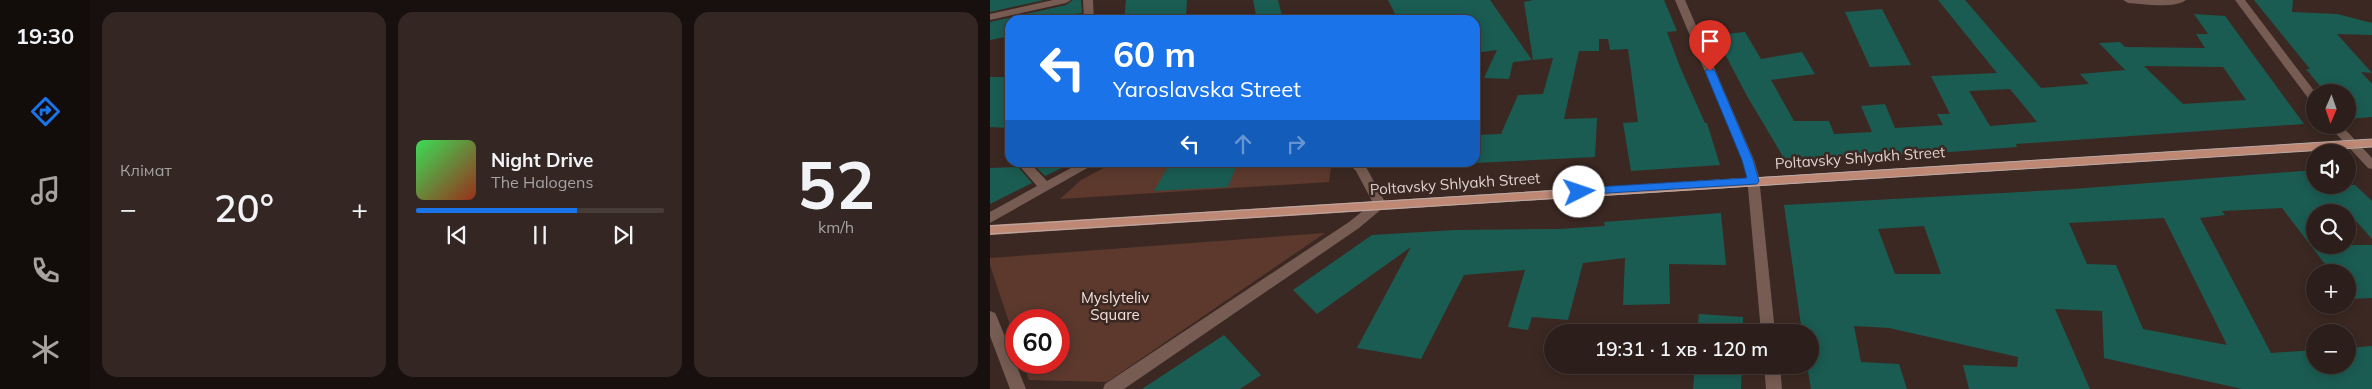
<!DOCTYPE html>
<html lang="uk">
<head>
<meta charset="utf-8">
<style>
  :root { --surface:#2c1e1a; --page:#342723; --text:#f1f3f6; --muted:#a6a2a2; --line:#483c39; --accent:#1a73e8 }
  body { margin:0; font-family:Mulish,sans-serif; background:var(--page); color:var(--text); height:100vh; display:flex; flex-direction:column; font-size:19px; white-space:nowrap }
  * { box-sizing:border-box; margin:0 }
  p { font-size:16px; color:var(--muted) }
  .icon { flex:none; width:28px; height:28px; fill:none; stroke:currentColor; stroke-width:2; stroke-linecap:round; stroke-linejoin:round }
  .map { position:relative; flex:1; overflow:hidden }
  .side { display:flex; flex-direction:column; gap:12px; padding:12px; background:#18100e; width:900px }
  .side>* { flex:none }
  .top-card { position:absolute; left:15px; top:15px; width:475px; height:152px; border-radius:15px; box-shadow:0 2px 12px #0003,0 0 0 1px var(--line); background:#1a73e8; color:#fff; overflow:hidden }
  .needle { width:32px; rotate:182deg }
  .fabs { position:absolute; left:1316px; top:84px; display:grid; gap:10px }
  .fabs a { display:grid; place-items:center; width:50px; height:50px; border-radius:50%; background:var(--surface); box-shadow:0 2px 12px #0003,0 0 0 1px var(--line); font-size:25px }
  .speed { position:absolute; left:15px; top:309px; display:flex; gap:10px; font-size:25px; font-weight:700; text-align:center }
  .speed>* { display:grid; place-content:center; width:65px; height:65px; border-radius:50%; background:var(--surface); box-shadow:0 2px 12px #0003,0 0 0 1px var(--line); line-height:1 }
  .speed .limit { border:8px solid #d22; background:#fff; color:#111 }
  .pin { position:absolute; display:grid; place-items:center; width:42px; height:42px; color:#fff; margin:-51px -21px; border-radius:50% 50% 50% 0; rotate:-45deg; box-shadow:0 0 5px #0007 }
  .pin .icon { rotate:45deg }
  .me { position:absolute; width:55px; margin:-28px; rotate:86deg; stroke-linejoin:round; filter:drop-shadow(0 0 4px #0008) }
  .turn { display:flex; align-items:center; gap:18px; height:105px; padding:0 25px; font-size:22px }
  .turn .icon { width:65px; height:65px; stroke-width:2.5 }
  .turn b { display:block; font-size:35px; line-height:42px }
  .lanes { display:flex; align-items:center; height:48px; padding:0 25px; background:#0003; justify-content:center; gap:25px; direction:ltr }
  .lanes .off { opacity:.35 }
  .big { font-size:38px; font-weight:600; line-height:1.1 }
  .side .tile { flex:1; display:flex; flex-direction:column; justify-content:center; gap:8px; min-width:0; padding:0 18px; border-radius:15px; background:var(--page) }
  .side .dial { align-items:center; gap:0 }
  .dial b { font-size:65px; line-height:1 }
  .song { display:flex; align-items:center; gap:15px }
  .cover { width:60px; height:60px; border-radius:8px; background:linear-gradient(135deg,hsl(130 70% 55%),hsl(10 70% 35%)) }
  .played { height:5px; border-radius:2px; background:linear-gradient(90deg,var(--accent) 65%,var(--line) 65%) }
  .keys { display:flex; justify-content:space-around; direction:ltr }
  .heat { display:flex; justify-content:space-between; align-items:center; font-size:28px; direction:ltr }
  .side .tiles { flex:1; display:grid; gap:12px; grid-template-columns:repeat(3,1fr) }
  .trip { position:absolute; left:554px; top:324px; width:275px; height:50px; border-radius:25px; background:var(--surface); box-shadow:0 2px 12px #0003,0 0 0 1px var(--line); font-weight:600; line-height:50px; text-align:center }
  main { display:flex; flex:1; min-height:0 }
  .menu { display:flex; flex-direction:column; width:90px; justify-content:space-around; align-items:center; background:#120c0a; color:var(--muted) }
  .menu .icon { width:35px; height:35px }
  .menu .active { color:var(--accent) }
  .menu b { font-size:22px; color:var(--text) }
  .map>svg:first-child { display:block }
  .green { fill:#5d392d }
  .building { fill:#1a5c52; fill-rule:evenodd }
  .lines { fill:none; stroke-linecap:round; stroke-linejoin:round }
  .lane { fill:#765c52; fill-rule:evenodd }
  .street { fill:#765c52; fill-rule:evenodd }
  .primary { fill:#be8875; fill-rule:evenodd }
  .tram { stroke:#b9aaa6; stroke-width:1 }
  .route { fill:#1a73e8; stroke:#114b97 }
  .labels { text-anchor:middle; stroke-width:5; stroke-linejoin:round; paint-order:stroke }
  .street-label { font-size:15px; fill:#dfd2ce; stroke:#3b2822 }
  .park-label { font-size:15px; fill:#f3e0d9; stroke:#3b2822 }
</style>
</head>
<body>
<main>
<nav class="menu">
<b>19:30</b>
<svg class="icon active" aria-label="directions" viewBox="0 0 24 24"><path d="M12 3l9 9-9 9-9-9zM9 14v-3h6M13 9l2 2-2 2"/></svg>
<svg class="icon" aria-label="music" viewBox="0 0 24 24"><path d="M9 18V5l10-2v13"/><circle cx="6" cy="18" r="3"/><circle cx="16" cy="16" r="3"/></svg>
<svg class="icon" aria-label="phone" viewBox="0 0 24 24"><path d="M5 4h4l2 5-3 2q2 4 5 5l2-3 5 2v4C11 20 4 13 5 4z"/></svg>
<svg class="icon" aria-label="climate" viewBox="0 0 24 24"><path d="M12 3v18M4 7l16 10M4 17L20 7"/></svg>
</nav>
<section class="side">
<div class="tiles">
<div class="tile"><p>Клімат</p>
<div class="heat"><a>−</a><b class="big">20°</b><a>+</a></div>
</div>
<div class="tile">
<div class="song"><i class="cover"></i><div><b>Night Drive</b><p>The Halogens</p></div></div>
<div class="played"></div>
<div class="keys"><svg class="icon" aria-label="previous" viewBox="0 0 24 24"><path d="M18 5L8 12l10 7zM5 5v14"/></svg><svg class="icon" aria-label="pause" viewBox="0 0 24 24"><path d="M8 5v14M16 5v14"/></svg><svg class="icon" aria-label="next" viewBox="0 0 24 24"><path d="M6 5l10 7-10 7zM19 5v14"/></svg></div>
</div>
<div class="tile dial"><b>52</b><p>km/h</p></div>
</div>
</section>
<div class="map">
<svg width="1382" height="389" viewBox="0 0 1382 389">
  <rect width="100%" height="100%" fill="#3b2822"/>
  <g class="green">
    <polygon points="335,162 341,167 339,182 70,199 91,180 123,163"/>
    <polygon points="335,233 117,382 39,380 33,363 69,362 69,320 26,320 26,343 0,265 0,258"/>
  </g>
  <g class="building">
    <polygon points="0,0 54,0 0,12"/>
    <polygon points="83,0 91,0 92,13 71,16 70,20 20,20 20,36 0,40 0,22 76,5"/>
    <polygon points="136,0 197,0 196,16 178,20 134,20"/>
    <polygon points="263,0 288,0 293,20 267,20"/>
    <polygon points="398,0 500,0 542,60 523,62 519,79 494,78 507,50 485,53 485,20 408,20"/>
    <polygon points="543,0 674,0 687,31 677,32 690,67 715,123 717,123 730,165 641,171 633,123 648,122 638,49 620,50 618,39 609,39 609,51 589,51 574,119 607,118 605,157 485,163 485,135 511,134 528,95 553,94 563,58 543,60 534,2"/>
    <path d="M948,0H975L1051,88L1099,84L1090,74L1135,70L1109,43L1130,42L1135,47L1215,48L1206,34H1218L1204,14L1235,16L1314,124L1026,144L1027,147L947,153L795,160L757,96L725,35L755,32L771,59L812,52L825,74L781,80L804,121H839L844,134L882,132L871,106L895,104L905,128L953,125L947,114H960L941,76L1007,73ZM1154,66L1233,67L1256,100L1193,104ZM1020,89L1047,122L1000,126L979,91Z"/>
    <polygon points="1264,0 1303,0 1302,12 1347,14 1382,23 1382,35 1347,34 1382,73 1371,72 1382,84 1382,117 1358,119 1358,92 1335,92 1316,69 1320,69"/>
    <polygon points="892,9 921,65 880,67 855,12"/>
    <polygon points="0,77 20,77 20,128 0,127"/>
    <polygon points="248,162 238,187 164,191 179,165"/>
    <polygon points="76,166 55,176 46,167"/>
    <polygon points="28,167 42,183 0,204 0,168"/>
    <path d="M1325,170V185H1365L1382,201V239L1358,212H1325V245H1382V298L1358,299V272H1341L1292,208L1232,211L1235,215L1210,218L1281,353L1325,350V365H1358V348L1382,346V389H1252L1114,358L1112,311L1065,309L1100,389H979L973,365L1027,367L1028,357L899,328L864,326L871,362L909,364L917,389H821L817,365H820V332H812L794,205L1083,189ZM1174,218L1237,345L1153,329L1126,265L1097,264L1079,223ZM934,226L951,274H905L888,229Z"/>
    <polygon points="731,213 736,265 679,264 680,304 633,305 635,258 593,263 578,320 542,317 538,330 518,327 535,270 474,275 431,359 367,348 421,247 327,314 303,290 382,235 465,230 569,229 615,226 614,222"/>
    <polygon points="709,314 753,317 753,332 707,332"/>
    <polygon points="234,335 271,375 250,389 152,389"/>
    <polygon points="705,365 752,365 751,389 703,389"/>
  </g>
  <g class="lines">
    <g class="lane">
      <polygon points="93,0 103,0 104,20 94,20"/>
      <path d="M1133,0H1196C1184,9 1153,4 1138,3Z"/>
      <polygon points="26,162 39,162 57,181 92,162 108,162 0,223 0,212 47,186"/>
      <polygon points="357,162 372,162 375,165 396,204 394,207 369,228 134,389 113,389 115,384 359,222 383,203 366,171"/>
      <polygon points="0,311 5,313 7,317 36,389 20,389 0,336"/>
    </g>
    <g class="street">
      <polygon points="63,0 81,0 76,3 0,20 0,14"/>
      <polygon points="685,0 695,0 764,160 769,177 785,332 771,332 757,177 752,160"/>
      <polygon points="1245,0 1255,0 1325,92 1325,103 1321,102"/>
      <polygon points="1338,125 1351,125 1382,158 1382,169 1378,168"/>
      <polygon points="774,365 790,365 792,389 776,389"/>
    </g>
    <polygon class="primary" points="1382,139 1382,147 0,235 0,225"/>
    <g class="tram">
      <polyline points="0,226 1382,139"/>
      <polyline points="0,234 1382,147"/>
    </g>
  </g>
  <polygon class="route" points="720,68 725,71 763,160 769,181 767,184 585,195 584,192 585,190 589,188 757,178 752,160 715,71"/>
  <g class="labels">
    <g class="street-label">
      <text transform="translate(870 158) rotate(-4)" y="5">Poltavsky Shlyakh Street</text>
      <text transform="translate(465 184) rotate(-4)" y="5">Poltavsky Shlyakh Street</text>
    </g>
    <g class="park-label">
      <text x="125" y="303">Myslyteliv<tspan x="125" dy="17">Square</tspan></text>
    </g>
  </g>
</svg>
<div class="fabs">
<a><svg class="needle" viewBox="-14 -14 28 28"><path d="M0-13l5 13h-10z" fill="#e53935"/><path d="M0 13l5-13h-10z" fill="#a6a2a2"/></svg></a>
<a><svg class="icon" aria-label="sound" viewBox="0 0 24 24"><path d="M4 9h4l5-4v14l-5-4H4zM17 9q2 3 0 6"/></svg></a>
<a><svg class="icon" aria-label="search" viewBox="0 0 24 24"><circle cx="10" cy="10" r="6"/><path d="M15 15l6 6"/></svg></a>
<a>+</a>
<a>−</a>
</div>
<div class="speed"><div class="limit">60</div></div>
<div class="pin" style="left:720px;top:71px;background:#d93025"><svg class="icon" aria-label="arrive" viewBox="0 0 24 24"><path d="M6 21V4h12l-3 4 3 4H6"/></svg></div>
<svg class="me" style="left:589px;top:192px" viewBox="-20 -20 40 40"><circle r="19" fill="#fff"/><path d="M0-13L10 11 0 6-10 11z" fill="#1a73e8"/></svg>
<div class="trip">19:31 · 1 хв · 120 m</div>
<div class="top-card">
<div class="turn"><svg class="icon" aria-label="left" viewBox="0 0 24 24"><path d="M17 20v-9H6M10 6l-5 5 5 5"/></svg><div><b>60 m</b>Yaroslavska Street</div></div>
<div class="lanes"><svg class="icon" aria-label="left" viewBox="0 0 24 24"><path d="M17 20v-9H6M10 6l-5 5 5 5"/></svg><svg class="icon off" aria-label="ahead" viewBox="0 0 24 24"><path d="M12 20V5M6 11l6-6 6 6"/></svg><svg class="icon off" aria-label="right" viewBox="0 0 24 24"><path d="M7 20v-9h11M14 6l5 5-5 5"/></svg></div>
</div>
</div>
</main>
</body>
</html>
